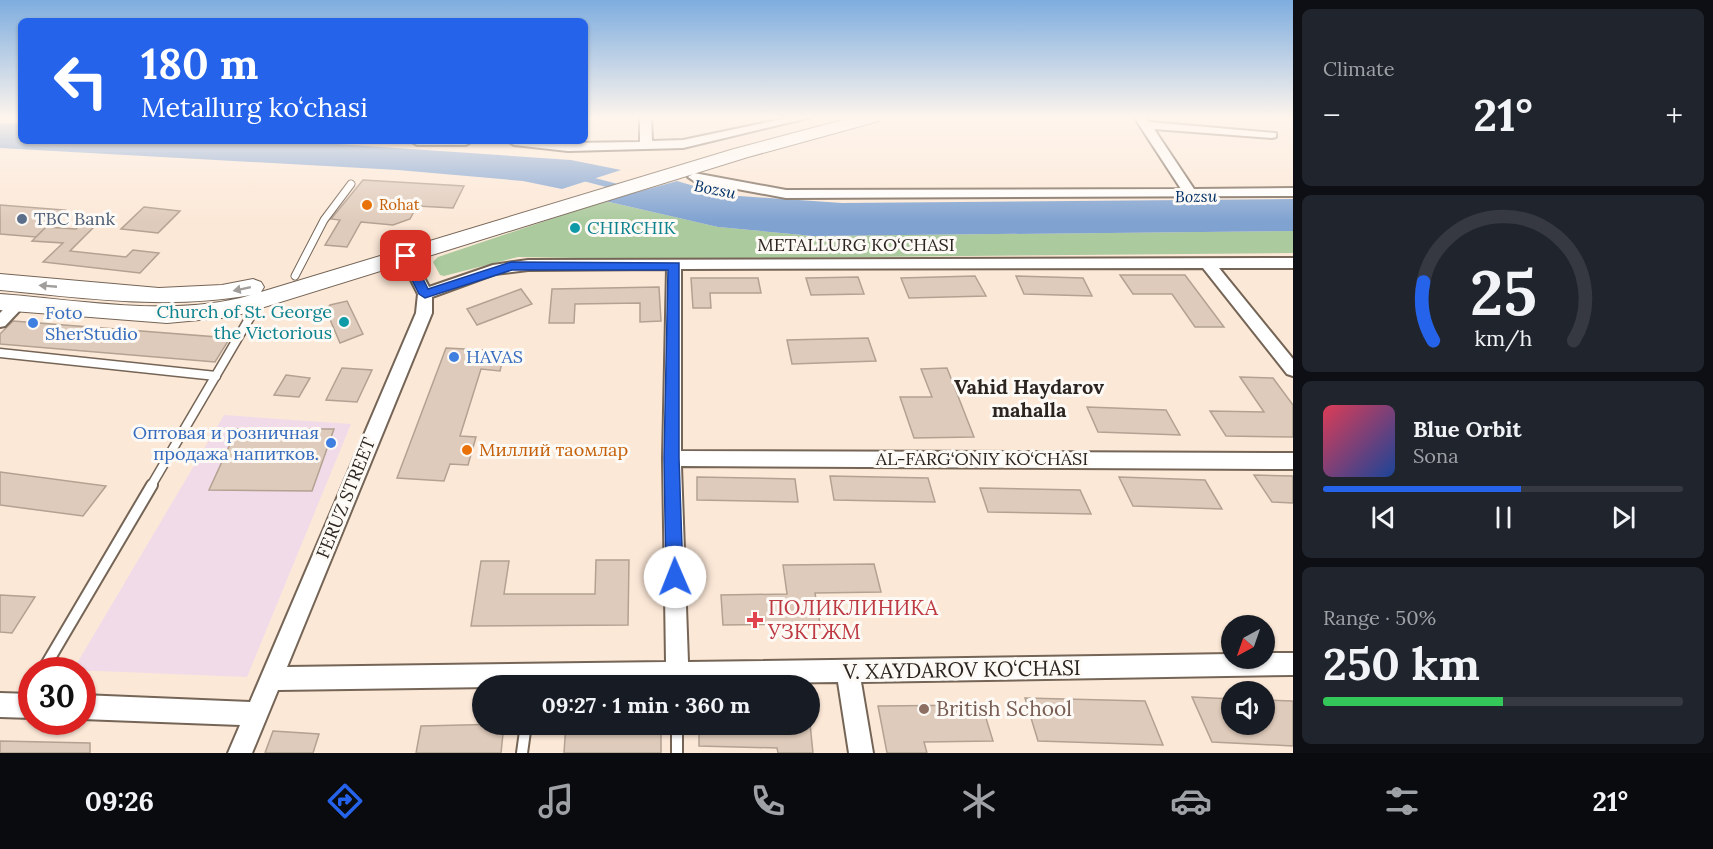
<!DOCTYPE html>
<html lang="en">
<head>
<meta charset="utf-8">
<style>
  :root { --surface:#171b24; --page:#20242c; --text:#f1f3f6; --muted:#9ea1a6; --line:#363941; --accent:#2563eb }
  body { margin:0; font-family:Lora,serif; background:var(--page); color:var(--text); height:100vh; display:flex; flex-direction:column; font-size:22px; white-space:nowrap }
  * { box-sizing:border-box; margin:0 }
  p { font-size:20px; color:var(--muted) }
  .icon { flex:none; width:33px; height:33px; fill:none; stroke:currentColor; stroke-width:2; stroke-linecap:round; stroke-linejoin:round }
  .map { position:relative; flex:1; overflow:hidden }
  .side { display:flex; flex-direction:column; gap:9px; padding:9px; background:#0d0f14; width:420px }
  .side>* { flex:none }
  .banner { position:absolute; left:18px; top:18px; width:570px; height:126px; border-radius:9px; box-shadow:0 2px 4px #0004; background:#2563eb; color:#fff; overflow:hidden }
  .needle { width:39px; rotate:220deg }
  .controls { position:absolute; left:1221px; top:615px; display:grid; gap:12px }
  .controls a { display:grid; place-items:center; width:54px; height:54px; border-radius:50%; background:var(--surface); box-shadow:0 2px 4px #0004; font-size:30px }
  .speed { position:absolute; left:18px; top:657px; display:flex; gap:12px; font-size:30px; font-weight:700; text-align:center }
  .speed>* { display:grid; place-content:center; width:78px; height:78px; border-radius:50%; background:var(--surface); box-shadow:0 2px 4px #0004; line-height:1 }
  .speed .limit { border:9px solid #d22; background:#fff; color:#111 }
  .pin { position:absolute; display:grid; place-items:center; width:51px; height:51px; color:#fff; margin:-26px; border-radius:12px; box-shadow:0 3px 9px #0006 }
  .me { position:absolute; width:66px; margin:-33px; rotate:359deg; stroke-linejoin:round; filter:drop-shadow(0 0 4px #0008) }
  .turn { display:flex; align-items:center; gap:21px; height:126px; padding:0 24px; font-size:27px }
  .turn .icon { width:78px; height:78px; stroke-width:2.5 }
  .turn b { display:block; font-size:42px; line-height:51px }
  .big { font-size:45px; font-weight:700; line-height:1.1 }
  .side .widget { flex:1; display:flex; flex-direction:column; justify-content:center; gap:9px; min-width:0; padding:0 21px; border-radius:9px; background:var(--page) }
  .side .dial { align-items:center; gap:0 }
  .dial svg { height:156px; overflow:visible; fill:none; stroke:var(--line); stroke-width:7; stroke-linecap:round; text-anchor:middle }
  .dial text { fill:var(--text); stroke:none }
  .song { display:flex; align-items:center; gap:18px }
  .cover { width:72px; height:72px; border-radius:9px; background:linear-gradient(135deg,hsl(350 70% 55%),hsl(220 70% 35%)) }
  .played { height:6px; border-radius:3px; background:linear-gradient(90deg,var(--accent) 55%,var(--line) 55%) }
  .keys { display:flex; justify-content:space-around; direction:ltr }
  .heat { display:flex; justify-content:space-between; align-items:center; font-size:33px; direction:ltr }
  .charge { height:9px; border-radius:4px; background:linear-gradient(90deg,#34c759 50%,var(--line) 0) }
  .trip { position:absolute; left:472px; top:675px; width:348px; height:60px; border-radius:30px; background:var(--surface); box-shadow:0 2px 4px #0004; font-weight:700; line-height:60px; text-align:center }
  .tab-bar { display:flex; height:96px; justify-content:space-around; align-items:center; background:#090b0e; color:var(--muted) }
  .tab-bar .icon { width:42px; height:42px }
  .tab-bar .active { color:var(--accent) }
  .tab-bar b { font-size:27px; color:var(--text) }
  main { display:flex; flex:1; min-height:0 }
  .map>svg:first-child { display:block }
  .commercial { fill:#f1dbe9 }
  .green { fill:#abca9e }
  .water { fill:#7fa2d1 }
  .lines { fill:none; stroke-linecap:round; stroke-linejoin:round }
  .canal { fill:#7fa2d1; fill-rule:evenodd }
  .building { fill:#dfcbbb; stroke:#b3a191; stroke-width:1.5 }
  .lane-far2-casing { stroke:#756556; stroke-width:9 }
  .lane-far1-casing { stroke:#756556; stroke-width:11 }
  .lane-casing { stroke:#756556; stroke-width:14 }
  .street-casing { stroke:#756556; stroke-width:4 }
  .primary-casing { stroke:#756556; stroke-width:2 }
  .lane-far2 { stroke:#fff; stroke-width:7 }
  .lane-far1 { stroke:#fff; stroke-width:8 }
  .lane { stroke:#fff; stroke-width:10 }
  .street { fill:#fff; fill-rule:evenodd }
  .primary { fill:#fff; fill-rule:evenodd }
  .oneway { fill:#a09d9a }
  .route { fill:#2563eb; stroke:#184099; stroke-width:1.5 }
  .food-dot { fill:#e8710a; stroke:#fdf9f5; stroke-width:2 }
  .service-dot { fill:#5c6f8a; stroke:#fdf9f5; stroke-width:2 }
  .culture-dot { fill:#0f9aa8; stroke:#fdf9f5; stroke-width:2 }
  .shop-dot { fill:#3f7fe0; stroke:#fdf9f5; stroke-width:2 }
  .health-dot { fill:#e0444e; stroke:#fdf9f5; stroke-width:2 }
  .education-dot { fill:#8d6e63; stroke:#fdf9f5; stroke-width:2 }
  .labels { text-anchor:middle; stroke-width:6; stroke-linejoin:round; paint-order:stroke }
  .far-food-label { font-size:15px; fill:#c56008; stroke:#fdf9f5; text-anchor:start }
  .far-water-label { font-size:16px; font-style:italic; fill:#003068; stroke:#fdf9f5 }
  .service-label { font-size:18px; fill:#4e5e75; stroke:#fdf9f5; text-anchor:start }
  .culture-label { font-size:18px; fill:#0d838f; stroke:#fdf9f5; text-anchor:start }
  .street-label { font-size:18px; fill:#2c251f; stroke:#fdf9f5 }
  .shop-label { font-size:18px; fill:#366cbe; stroke:#fdf9f5; text-anchor:start }
  .food-label { font-size:18px; fill:#c56008; stroke:#fdf9f5; text-anchor:start }
  .neighbourhood-label { font-size:20px; font-weight:bold; fill:#2c251f; stroke:#fdf9f5 }
  .near-health-label { font-size:21px; fill:#be3a42; stroke:#fdf9f5; text-anchor:start }
  .near-street-label { font-size:21px; fill:#2c251f; stroke:#fdf9f5 }
  .near-education-label { font-size:21px; fill:#785e54; stroke:#fdf9f5; text-anchor:start }
</style>
</head>
<body>
<main>
<div class="map">
<svg width="1293" height="753" viewBox="0 0 1293 753">
  <rect width="100%" height="100%" fill="#fce8d7"/>
  <polygon class="commercial" points="224,415 351,424 247,677 73,670"/>
  <polygon class="green" points="605,201 718,227 813,236 1293,231 1293,253 641,259 518,257 444,276 440,275 433,262 438,257"/>
  <g class="water">
    <polygon points="0,123 21,124 21,141 294,141 571,160 621,170 562,189 523,181 398,170 0,148"/>
    <polygon points="677,181 725,195 842,203 1293,199 1293,231 813,236 718,227 605,201"/>
  </g>
  <g class="lines">
    <polygon class="canal" points="572,172 637,189 639,191 633,194 568,177 566,175"/>
  </g>
  <g class="building">
    <polygon points="363,180 464,186 453,208 417,206 410,219 393,225 361,222 347,247 325,245 340,220 331,219"/>
    <polygon points="0,205 65,210 36,237 0,234"/>
    <polygon points="144,207 180,211 158,233 121,229"/>
    <polygon points="88,218 102,219 70,251 126,257 133,250 159,253 140,273 43,262 63,243 32,241 46,227 76,229"/>
    <polygon points="1120,275 1185,275 1224,327 1195,327 1172,294 1133,294"/>
    <polygon points="975,276 986,296 909,298 901,278"/>
    <polygon points="1016,276 1083,278 1092,296 1024,294"/>
    <polygon points="858,277 864,294 811,295 806,278"/>
    <polygon points="691,278 758,278 761,293 710,293 711,308 693,308"/>
    <polygon points="659,287 661,321 640,322 640,303 575,304 574,323 549,323 552,289"/>
    <polygon points="521,289 532,304 477,325 467,309"/>
    <polygon points="347,301 363,334 340,343 326,310 330,305"/>
    <polygon points="13,321 230,338 215,362 0,344 0,334"/>
    <polygon points="868,338 876,361 792,364 787,340"/>
    <polygon points="446,348 505,351 500,371 481,369 460,436 476,437 468,465 450,464 444,481 397,478"/>
    <polygon points="342,368 372,370 357,402 326,400"/>
    <polygon points="947,368 974,437 914,438 900,397 932,397 921,369"/>
    <polygon points="286,375 310,378 299,397 274,395"/>
    <polygon points="1240,377 1273,378 1293,405 1293,437 1226,436 1210,411 1264,412"/>
    <polygon points="1087,407 1166,410 1180,435 1098,432"/>
    <polygon points="237,429 334,429 312,491 209,490"/>
    <polygon points="0,472 106,486 83,516 0,505"/>
    <polygon points="1254,475 1293,476 1293,503 1272,502"/>
    <polygon points="830,476 928,478 935,502 834,500"/>
    <polygon points="697,477 795,479 798,502 697,500"/>
    <polygon points="1119,477 1205,480 1222,509 1133,506"/>
    <polygon points="980,488 1080,490 1091,514 988,512"/>
    <polygon points="596,560 629,560 628,625 471,626 481,561 509,561 504,594 595,594"/>
    <polygon points="874,564 881,592 815,593 820,624 723,625 721,595 787,594 783,565"/>
    <polygon points="0,595 35,597 12,633 0,632"/>
    <polygon points="1192,697 1232,699 1232,724 1264,724 1264,700 1293,701 1293,746 1212,742"/>
    <polygon points="1025,698 1145,701 1163,745 1038,741"/>
    <polygon points="982,705 993,741 924,742 927,753 887,753 878,706"/>
    <polygon points="504,724 501,753 416,753 421,726"/>
    <polygon points="566,724 661,724 661,753 564,753"/>
    <polygon points="699,724 810,724 813,753 778,753 777,748 699,746"/>
    <polygon points="273,731 319,734 313,753 265,753"/>
    <polygon points="0,741 90,743 90,753 0,753"/>
  </g>
  <g class="lines">
    <defs>
      <polyline id="lane-far2" points="295,276 324,220 351,184"/>
      <g id="lane-far1">
        <polyline points="0,353 216,376"/>
        <polyline points="151,486 259,302"/>
      </g>
      <g id="lane">
        <polyline points="43,670 152,485"/>
        <polyline points="677,724 677,753"/>
        <polyline points="522,753 526,724"/>
      </g>
      <g id="street">
        <polygon points="640,117 651,117 652,141 683,140 792,117 812,117 683,148 568,151 514,145 508,141 568,143 640,142"/>
        <polygon points="1138,118 1146,118 1149,122 1276,133 1276,137 1272,138 1154,129 1194,189 1293,188 1293,196 786,198 694,181 688,177 694,173 786,190 1181,189 1136,120"/>
        <polygon points="411,141 472,141 466,145 417,145"/>
        <path d="M406,251L413,256L429,287L493,265L528,260L1293,258V268H1219L1293,359V376L1287,374L1203,268L681,269V451L1293,453V469L681,466L688,662L1232,654V658H1264V653H1293V675L861,682L873,753H849L838,682L278,690L252,753H228L240,725L82,719V695L250,702L416,313L418,294L399,256ZM667,269L663,458L666,662L287,667L432,313V297L495,274L528,270Z"/>
        <polygon points="18,298 26,303 23,307 5,326 0,327 0,313 13,299"/>
        <polygon points="0,693 32,694 32,718 0,717"/>
      </g>
      <path id="primary" d="M854,117H882L879,121L748,157L232,317L167,323L0,310V294C80,300 174,318 251,295C167,310 84,298 0,290V274L159,288L222,285L253,279L261,282L264,287L261,292L734,149Z"/>
    </defs>
    <use href="#lane-far2" class="lane-far2-casing"/>
    <use href="#lane-far1" class="lane-far1-casing"/>
    <use href="#lane" class="lane-casing"/>
    <use href="#street" class="street-casing"/>
    <use href="#primary" class="primary-casing"/>
    <use href="#lane-far2" class="lane-far2"/>
    <use href="#lane-far1" class="lane-far1"/>
    <use href="#lane" class="lane"/>
    <use href="#street" class="street"/>
    <use href="#primary" class="primary"/>
  </g>
  <defs><path id="oneway-solid" d="M-6-.8H1V-3.2L6.5 0L1 3.2V.8H-6Z" transform="scale(1.5)"/></defs>
  <g class="oneway">
    <use href="#oneway-solid" transform="translate(48 286) rotate(-175)"/>
    <use href="#oneway-solid" transform="translate(242 289) rotate(168)"/>
  </g>
  <linearGradient id="sky" x2="0" y2="1"><stop stop-color="#7eaddf"/><stop offset="0.53" stop-color="#fef5ed"/><stop offset="1" stop-color="#fef5ed" stop-opacity="0"/></linearGradient>
  <rect width="1293" height="222" fill="url(#sky)"/>
  <polygon class="route" points="406,253 412,256 428,289 511,262 679,263 679,458 683,577 681,583 675,585 669,583 666,577 664,458 668,270 512,270 425,298 419,294 400,256"/>
  <g class="food-dot">
    <circle cx="367" cy="205" r="6"/>
    <circle cx="467" cy="450" r="6"/>
  </g>
  <circle class="service-dot" cx="22" cy="219" r="6"/>
  <g class="culture-dot">
    <circle cx="575" cy="228" r="6"/>
    <circle cx="344" cy="322" r="6"/>
  </g>
  <g class="shop-dot">
    <circle cx="33" cy="323" r="6"/>
    <circle cx="454" cy="357" r="6"/>
    <circle cx="331" cy="443" r="6"/>
  </g>
  <path class="health-dot" d="M752 611h6v6h6v6h-6v6h-6v-6h-6v-6h6z"/>
  <circle class="education-dot" cx="924" cy="709" r="6"/>
  <g class="labels">
    <g class="far-food-label">
      <text x="379" y="210">Rohat</text>
    </g>
    <g class="far-water-label">
      <text transform="translate(715 189) rotate(11)" y="6">Bozsu</text>
      <text transform="translate(1196 196) rotate(-1)" y="6">Bozsu</text>
    </g>
    <g class="service-label">
      <text x="34" y="225">TBC Bank</text>
    </g>
    <g class="culture-label">
      <text x="587" y="234">CHIRCHIK</text>
      <text x="332" y="318" text-anchor="end">Church of St. George<tspan x="332" dy="21">the Victorious</tspan></text>
    </g>
    <g class="street-label">
      <text x="856" y="251">METALLURG KO‘CHASI</text>
      <text x="982" y="465">AL-FARG‘ONIY KO‘CHASI</text>
      <text transform="translate(346 498) rotate(-68)" y="6">FERUZ STREET</text>
    </g>
    <g class="shop-label">
      <text x="45" y="319">Foto<tspan x="45" dy="21">SherStudio</tspan></text>
      <text x="466" y="363">HAVAS</text>
      <text x="319" y="439" text-anchor="end">Оптовая и розничная<tspan x="319" dy="21">продажа напитков.</tspan></text>
    </g>
    <g class="food-label">
      <text x="479" y="456">Миллий таомлар</text>
    </g>
    <g class="neighbourhood-label">
      <text x="1029" y="394">Vahid Haydarov<tspan x="1029" dy="23">mahalla</tspan></text>
    </g>
    <g class="near-health-label">
      <text x="768" y="615">ПОЛИКЛИНИКА<tspan x="768" dy="24">УЗКТЖМ</tspan></text>
    </g>
    <g class="near-street-label">
      <text transform="translate(962 670) rotate(-1)" y="7">V. XAYDAROV KO‘CHASI</text>
    </g>
    <g class="near-education-label">
      <text x="936" y="716">British School</text>
    </g>
  </g>
</svg>
<div class="controls">
<a><svg class="needle" viewBox="-14 -14 28 28"><path d="M0-13l5 13h-10z" fill="#e53935"/><path d="M0 13l5-13h-10z" fill="#9ea1a6"/></svg></a>
<a><svg class="icon" aria-label="sound" viewBox="0 0 24 24"><path d="M4 9h4l5-4v14l-5-4H4zM17 9q2 3 0 6"/></svg></a>
</div>
<div class="speed"><div class="limit">30</div></div>
<div class="pin" style="left:406px;top:256px;background:#d93025"><svg class="icon" aria-label="arrive" viewBox="0 0 24 24"><path d="M6 21V4h12l-3 4 3 4H6"/></svg></div>
<svg class="me" style="left:675px;top:577px" viewBox="-20 -20 40 40"><circle r="19" fill="#fff"/><path d="M0-13L10 11 0 6-10 11z" fill="#2563eb"/></svg>
<div class="trip">09:27 · 1 min · 360 m</div>
<div class="banner">
<div class="turn"><svg class="icon" aria-label="left" viewBox="0 0 24 24"><path d="M17 20v-9H6M10 6l-5 5 5 5"/></svg><div><b>180 m</b>Metallurg ko‘chasi</div></div>
</div>
</div>
<section class="side">
<div class="widget"><p>Climate</p>
<div class="heat"><a>−</a><b class="big">21°</b><a>+</a></div>
</div>
<div class="widget dial"><svg viewBox="0 0 100 80">
<path d="M14 69A42 42 0 1 1 86 69"/>
<path d="M14 69A42 42 0 0 1 9 39" stroke="#2563eb"/>
<text x="50" y="56" font-size="32" font-weight="700">25</text>
<text x="50" y="72" font-size="11">km/h</text>
</svg></div>
<div class="widget">
<div class="song"><i class="cover"></i><div><b>Blue Orbit</b><p>Sona</p></div></div>
<div class="played"></div>
<div class="keys"><svg class="icon" aria-label="previous" viewBox="0 0 24 24"><path d="M18 5L8 12l10 7zM5 5v14"/></svg><svg class="icon" aria-label="pause" viewBox="0 0 24 24"><path d="M8 5v14M16 5v14"/></svg><svg class="icon" aria-label="next" viewBox="0 0 24 24"><path d="M6 5l10 7-10 7zM19 5v14"/></svg></div>
</div>
<div class="widget"><p>Range · 50%</p><b class="big">250 km</b><div class="charge"></div></div>
</section>
</main>
<nav class="tab-bar">
<b>09:26</b>
<svg class="icon active" aria-label="directions" viewBox="0 0 24 24"><path d="M12 3l9 9-9 9-9-9zM9 14v-3h6M13 9l2 2-2 2"/></svg>
<svg class="icon" aria-label="music" viewBox="0 0 24 24"><path d="M9 18V5l10-2v13"/><circle cx="6" cy="18" r="3"/><circle cx="16" cy="16" r="3"/></svg>
<svg class="icon" aria-label="phone" viewBox="0 0 24 24"><path d="M5 4h4l2 5-3 2q2 4 5 5l2-3 5 2v4C11 20 4 13 5 4z"/></svg>
<svg class="icon" aria-label="climate" viewBox="0 0 24 24"><path d="M12 3v18M4 7l16 10M4 17L20 7"/></svg>
<svg class="icon" aria-label="car" viewBox="0 0 24 24"><path d="M5 17H2v-5l4-1 3-4h7l3 4 3 1v5h-3M9 17h6M6 11h13"/><circle cx="7" cy="17" r="2"/><circle cx="17" cy="17" r="2"/></svg>
<svg class="icon" aria-label="filters" viewBox="0 0 24 24"><path d="M4 7h16M4 17h16"/><circle cx="9" cy="7" r="2"/><circle cx="15" cy="17" r="2"/></svg>
<b>21°</b>
</nav>
</body>
</html>
